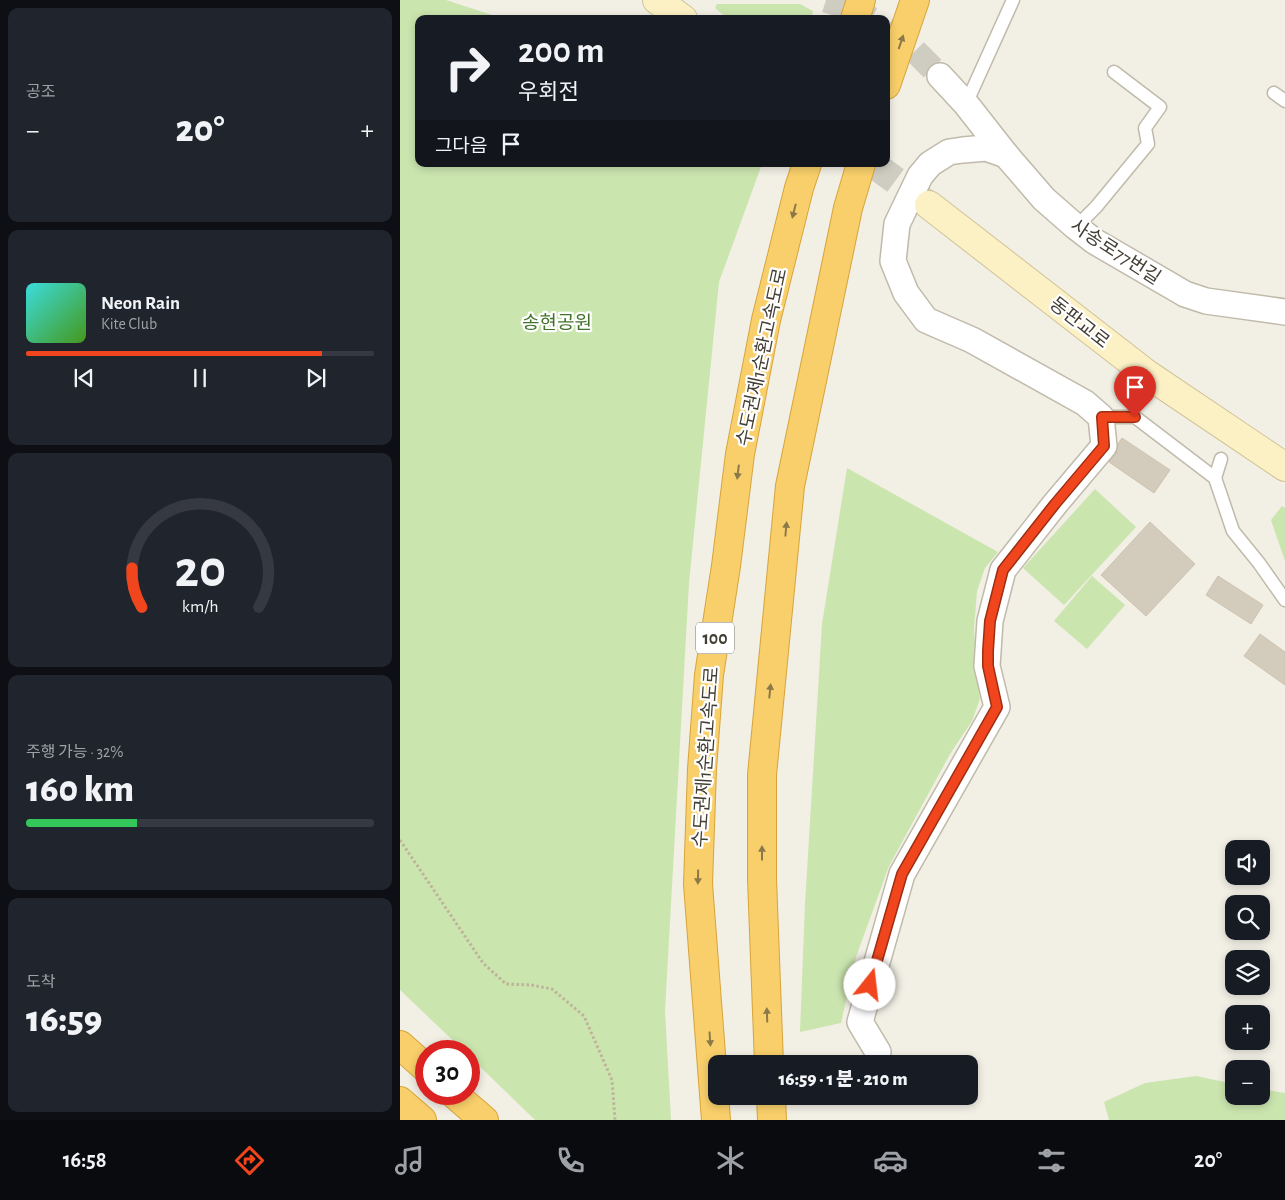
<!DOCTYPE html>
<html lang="ko">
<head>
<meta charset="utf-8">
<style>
  :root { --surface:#171b24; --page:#20242c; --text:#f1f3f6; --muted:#9ea1a6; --line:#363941; --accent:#f1461d }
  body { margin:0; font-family:"Alegreya Sans","Noto Sans KR",sans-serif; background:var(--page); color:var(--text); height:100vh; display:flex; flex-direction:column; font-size:19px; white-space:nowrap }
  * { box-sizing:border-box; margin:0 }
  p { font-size:16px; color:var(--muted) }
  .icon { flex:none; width:28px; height:28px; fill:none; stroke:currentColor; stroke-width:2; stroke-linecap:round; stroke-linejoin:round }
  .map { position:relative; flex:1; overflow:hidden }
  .side { display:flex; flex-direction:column; gap:8px; padding:8px; background:#0d0f14; width:400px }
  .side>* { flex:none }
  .hud { position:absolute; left:15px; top:15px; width:475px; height:152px; border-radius:10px; box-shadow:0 2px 8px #0003; background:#171b24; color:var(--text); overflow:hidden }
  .buttons { position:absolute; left:825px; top:840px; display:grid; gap:10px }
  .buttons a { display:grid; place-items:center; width:45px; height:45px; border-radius:10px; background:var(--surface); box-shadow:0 2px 8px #0003; font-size:25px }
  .speed { position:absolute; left:15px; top:1040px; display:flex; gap:10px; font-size:25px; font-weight:700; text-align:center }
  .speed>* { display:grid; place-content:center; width:65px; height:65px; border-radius:50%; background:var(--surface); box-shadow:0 2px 8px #0003; line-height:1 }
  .speed .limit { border:8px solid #d22; background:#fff; color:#111 }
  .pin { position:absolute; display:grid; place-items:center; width:42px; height:42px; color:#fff; margin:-51px -21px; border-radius:50% 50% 50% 0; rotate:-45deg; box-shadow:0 0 5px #0007 }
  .pin .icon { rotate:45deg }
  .me { position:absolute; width:55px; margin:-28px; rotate:16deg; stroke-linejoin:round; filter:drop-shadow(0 0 4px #0008) }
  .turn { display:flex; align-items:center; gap:18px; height:105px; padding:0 20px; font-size:22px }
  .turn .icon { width:65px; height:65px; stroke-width:2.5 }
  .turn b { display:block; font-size:35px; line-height:42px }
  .then { display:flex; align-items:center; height:48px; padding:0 20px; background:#0003; gap:10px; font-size:19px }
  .big { font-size:38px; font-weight:800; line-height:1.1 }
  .side .widget { flex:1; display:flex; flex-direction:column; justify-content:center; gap:8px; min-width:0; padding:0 18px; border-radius:10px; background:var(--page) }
  .side .dial { align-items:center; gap:0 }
  .dial svg { height:130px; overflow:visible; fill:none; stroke:var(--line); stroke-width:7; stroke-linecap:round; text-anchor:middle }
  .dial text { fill:var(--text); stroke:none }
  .song { display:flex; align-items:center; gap:15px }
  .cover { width:60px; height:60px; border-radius:8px; background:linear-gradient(135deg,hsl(180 70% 55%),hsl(100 70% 35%)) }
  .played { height:5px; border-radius:2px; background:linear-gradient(90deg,var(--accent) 85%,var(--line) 85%) }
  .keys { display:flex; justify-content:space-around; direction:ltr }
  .heat { display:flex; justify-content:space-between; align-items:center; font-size:28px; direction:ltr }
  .charge { height:8px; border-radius:4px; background:linear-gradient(90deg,#34c759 32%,var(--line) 0) }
  .trip { position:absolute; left:308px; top:1055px; width:270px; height:50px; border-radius:10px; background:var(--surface); box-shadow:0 2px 8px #0003; font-weight:800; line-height:50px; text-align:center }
  .tabs { display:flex; height:80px; justify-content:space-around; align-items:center; background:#090b0e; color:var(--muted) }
  .tabs .icon { width:35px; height:35px }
  .tabs .current { color:var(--accent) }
  .tabs b { font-size:22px; color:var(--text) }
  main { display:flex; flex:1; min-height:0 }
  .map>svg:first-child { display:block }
  .green { fill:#cbe5af }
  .building { fill:#d3cbbb; stroke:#cec3af }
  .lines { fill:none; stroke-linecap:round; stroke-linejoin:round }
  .street-tunnel { stroke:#cfccc2; stroke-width:25; stroke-dasharray:25 12; stroke-linecap:butt }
  .secondary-tunnel { stroke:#cfccc2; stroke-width:28; stroke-dasharray:28 14; stroke-linecap:butt }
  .lane-casing { stroke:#c0baab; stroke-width:15 }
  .street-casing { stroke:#c0baab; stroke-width:28 }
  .secondary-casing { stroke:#d0c397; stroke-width:30 }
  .highway-casing { stroke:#d7a43b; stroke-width:30 }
  .path { stroke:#beb39a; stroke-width:3; stroke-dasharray:2.5 2.5; stroke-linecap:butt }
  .lane { stroke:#fff; stroke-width:12 }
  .street { stroke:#fff; stroke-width:25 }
  .secondary { stroke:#fcf1c5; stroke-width:28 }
  .highway { stroke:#f8cf6a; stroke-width:28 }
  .oneway { fill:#8c794a }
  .route-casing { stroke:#9d2e13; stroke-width:12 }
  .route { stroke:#f1461d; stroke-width:9 }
  .labels { text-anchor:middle; stroke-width:4.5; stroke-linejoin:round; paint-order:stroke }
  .shield { fill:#fff; stroke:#7c7972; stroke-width:1 }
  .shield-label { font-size:18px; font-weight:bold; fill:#443f35 }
  .street-label { font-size:19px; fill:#443f35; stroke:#fff }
  .park-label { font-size:19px; fill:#43732b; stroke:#fff }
</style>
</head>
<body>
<main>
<section class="side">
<div class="widget"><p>공조</p>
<div class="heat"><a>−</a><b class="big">20°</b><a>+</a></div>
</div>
<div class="widget">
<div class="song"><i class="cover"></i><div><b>Neon Rain</b><p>Kite Club</p></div></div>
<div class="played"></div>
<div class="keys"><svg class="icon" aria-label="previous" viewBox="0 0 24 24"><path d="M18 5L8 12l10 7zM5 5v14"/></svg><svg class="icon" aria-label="pause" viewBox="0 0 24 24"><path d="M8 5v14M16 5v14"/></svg><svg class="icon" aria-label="next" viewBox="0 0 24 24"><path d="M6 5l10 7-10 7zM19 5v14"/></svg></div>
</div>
<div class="widget dial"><svg viewBox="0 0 100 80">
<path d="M14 69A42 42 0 1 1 86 69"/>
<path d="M14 69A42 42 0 0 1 8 45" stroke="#f1461d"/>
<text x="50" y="56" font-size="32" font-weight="700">20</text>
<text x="50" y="72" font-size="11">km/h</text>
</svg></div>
<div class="widget"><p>주행 가능 · 32%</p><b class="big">160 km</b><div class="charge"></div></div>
<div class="widget"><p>도착</p><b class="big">16:59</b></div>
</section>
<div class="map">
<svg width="885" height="1120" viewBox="0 0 885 1120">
  <rect width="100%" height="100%" fill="#f2efe5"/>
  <g class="green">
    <polygon points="0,0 46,0 104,19 19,19 19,164 362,164 319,282 289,583 265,1011 271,1120 135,1120 69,1056 69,1051 64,1051 0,990"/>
    <polygon points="317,4 400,4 413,11 411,19 328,19 315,8"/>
    <polygon points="447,468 598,552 585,568 577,591 574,630 580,699 572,721 550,754 489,866 456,957 441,1023 400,1032 405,904 422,624"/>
    <polygon points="695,489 736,527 664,605 623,568"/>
    <polygon points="882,506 885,508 885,561 871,520"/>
    <polygon points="692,576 725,605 687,649 654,621"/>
    <polygon points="796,1076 834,1084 834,1096 861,1096 861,1089 885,1093 885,1120 709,1120 704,1102 745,1083"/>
  </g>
  <g class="building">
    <polygon points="722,438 770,470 754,493 709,462 718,451 718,444"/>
    <polygon points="750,522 795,564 746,616 701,575"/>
    <polygon points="818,576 863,605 851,624 806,595"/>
    <polygon points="860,634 885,652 885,685 844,656"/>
  </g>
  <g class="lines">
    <g class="street-tunnel">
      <polyline points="426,0 454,9 471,19"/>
      <polyline points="486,28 514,50 540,76"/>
    </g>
    <polyline class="secondary-tunnel" points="473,164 529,205"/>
    <defs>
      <g id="lane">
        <polyline points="874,93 885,101"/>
        <polyline points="566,104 613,0"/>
        <polyline points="676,227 696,207 748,144 745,128 760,107 714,72"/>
        <polyline points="701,417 735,417 815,478 833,531 859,563 885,600"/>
        <polyline points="815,478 821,459"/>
      </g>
      <g id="street">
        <polyline points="540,76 566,104 606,155"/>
        <polyline points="478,1052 460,1022 502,874 597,707 587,666 590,621 603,570 655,504 704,446 701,417 685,403 572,340 526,320 506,293 493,261 497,224 520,176 530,164 549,152 563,150 586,148 606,155 644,199 676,227 694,241 785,294 806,301 885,312"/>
      </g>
      <g id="secondary">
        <polyline points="257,0 283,19"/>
        <polyline points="529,205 747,374 885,467"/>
      </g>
      <g id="highway">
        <polyline points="455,19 461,0"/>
        <polyline points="486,85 515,0"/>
        <polyline points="0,1045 26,1068"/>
        <polyline points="369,1064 362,879 362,775 390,486 448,208 461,164"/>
        <polyline points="54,1094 84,1120"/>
        <polyline points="371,1096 372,1120"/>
        <polyline points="0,1101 22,1120"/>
        <polyline points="316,1120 298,884 302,769 309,675 326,566 340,454 366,320 399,188 407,164"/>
      </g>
    </defs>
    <use href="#lane" class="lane-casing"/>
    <use href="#street" class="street-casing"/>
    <use href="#secondary" class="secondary-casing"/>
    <use href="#highway" class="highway-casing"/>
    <polyline class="path" points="0,840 83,963 106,984 131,985 152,989 184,1016 212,1080 215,1120"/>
    <use href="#lane" class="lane"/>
    <use href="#street" class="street"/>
    <use href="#secondary" class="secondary"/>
    <use href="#highway" class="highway"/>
  </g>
  <defs><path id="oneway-solid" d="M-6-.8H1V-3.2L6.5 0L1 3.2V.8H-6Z" transform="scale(1.25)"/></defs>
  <g class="oneway">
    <use href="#oneway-solid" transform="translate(501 42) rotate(-71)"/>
    <use href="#oneway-solid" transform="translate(394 211) rotate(104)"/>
    <use href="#oneway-solid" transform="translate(338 472) rotate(97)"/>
    <use href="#oneway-solid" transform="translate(386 529) rotate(-85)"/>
    <use href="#oneway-solid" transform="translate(370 691) rotate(-84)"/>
    <use href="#oneway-solid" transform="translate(362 853) rotate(-90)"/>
    <use href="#oneway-solid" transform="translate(298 877) rotate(91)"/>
    <use href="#oneway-solid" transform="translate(367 1015) rotate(-92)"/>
    <use href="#oneway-solid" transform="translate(310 1039) rotate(86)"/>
  </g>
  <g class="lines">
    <defs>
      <polyline id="route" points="470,985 502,874 597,707 588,666 588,651 590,621 603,570 655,504 704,446 702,417 735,417"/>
    </defs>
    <use href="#route" class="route-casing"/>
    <use href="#route" class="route"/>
  </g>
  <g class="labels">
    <rect class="shield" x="296" y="622.5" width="38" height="31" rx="4"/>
    <g class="shield-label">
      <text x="315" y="644">100</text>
    </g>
    <g class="street-label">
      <text transform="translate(716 251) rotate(33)" y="7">사송로77번길</text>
      <text transform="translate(680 322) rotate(38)" y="7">동판교로</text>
      <text transform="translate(361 357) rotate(-78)" y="7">수도권제1순환고속도로</text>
      <text transform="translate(305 757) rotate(-86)" y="7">수도권제1순환고속도로</text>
    </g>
    <g class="park-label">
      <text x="157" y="329">송현공원</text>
    </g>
  </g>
</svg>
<div class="buttons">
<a><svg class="icon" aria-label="sound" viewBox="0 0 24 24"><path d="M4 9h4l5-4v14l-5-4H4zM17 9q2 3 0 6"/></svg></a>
<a><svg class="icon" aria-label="search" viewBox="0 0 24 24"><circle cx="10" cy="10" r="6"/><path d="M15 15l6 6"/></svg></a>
<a><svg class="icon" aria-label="layers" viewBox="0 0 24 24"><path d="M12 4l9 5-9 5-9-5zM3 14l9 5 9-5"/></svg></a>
<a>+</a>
<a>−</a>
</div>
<div class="speed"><div class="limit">30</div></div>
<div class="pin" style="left:735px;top:417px;background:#d93025"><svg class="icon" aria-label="arrive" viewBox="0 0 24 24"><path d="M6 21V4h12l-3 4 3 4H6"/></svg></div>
<svg class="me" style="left:470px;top:985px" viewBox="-20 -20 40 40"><circle r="19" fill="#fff"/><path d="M0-13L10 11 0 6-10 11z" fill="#f1461d"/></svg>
<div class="trip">16:59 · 1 분 · 210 m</div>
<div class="hud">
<div class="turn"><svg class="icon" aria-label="right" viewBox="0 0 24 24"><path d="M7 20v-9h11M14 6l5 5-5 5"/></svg><div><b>200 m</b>우회전</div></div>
<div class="then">그다음<svg class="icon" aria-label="arrive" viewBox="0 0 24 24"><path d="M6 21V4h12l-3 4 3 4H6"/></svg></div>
</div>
</div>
</main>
<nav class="tabs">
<b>16:58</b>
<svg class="icon current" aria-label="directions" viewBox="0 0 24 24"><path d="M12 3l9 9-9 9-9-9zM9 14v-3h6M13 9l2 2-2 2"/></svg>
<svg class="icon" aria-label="music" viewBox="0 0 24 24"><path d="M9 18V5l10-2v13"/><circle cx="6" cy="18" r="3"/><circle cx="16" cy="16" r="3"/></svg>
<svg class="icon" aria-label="phone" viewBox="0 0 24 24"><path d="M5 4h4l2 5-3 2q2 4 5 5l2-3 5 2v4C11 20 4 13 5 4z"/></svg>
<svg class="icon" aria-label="climate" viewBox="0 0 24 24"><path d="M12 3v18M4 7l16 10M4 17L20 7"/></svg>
<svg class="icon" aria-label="car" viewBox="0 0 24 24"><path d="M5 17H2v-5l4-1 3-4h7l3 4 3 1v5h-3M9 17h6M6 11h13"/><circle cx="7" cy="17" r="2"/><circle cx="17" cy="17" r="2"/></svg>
<svg class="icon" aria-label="filters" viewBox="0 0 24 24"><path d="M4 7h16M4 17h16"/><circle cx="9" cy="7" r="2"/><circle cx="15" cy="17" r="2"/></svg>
<b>20°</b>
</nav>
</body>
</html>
